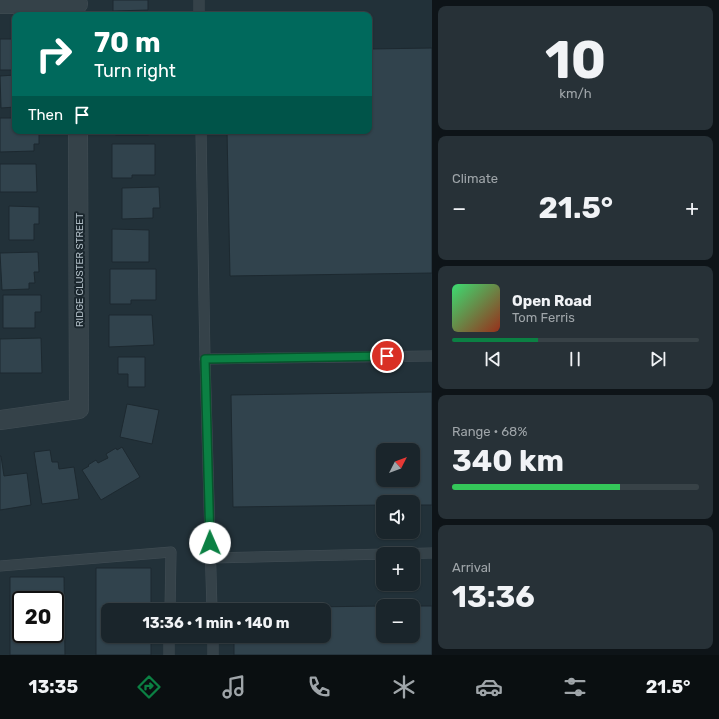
<!DOCTYPE html>
<html lang="en">
<head>
<meta charset="utf-8">
<style>
  :root { --surface:#1a252b; --page:#273137; --text:#f1f3f6; --muted:#9fa5a9; --line:#384247; --accent:#0b8043 }
  body { margin:0; font-family:Rubik,sans-serif; background:var(--page); color:var(--text); height:100vh; display:flex; flex-direction:column; font-size:15px; white-space:nowrap }
  * { box-sizing:border-box; margin:0 }
  p { font-size:13px; color:var(--muted) }
  .icon { flex:none; width:22px; height:22px; fill:none; stroke:currentColor; stroke-width:2; stroke-linecap:round; stroke-linejoin:round }
  .map { position:relative; flex:1; overflow:hidden }
  .sheet { display:flex; flex-direction:column; gap:6px; padding:6px; background:#0e1418; width:287px }
  .sheet>* { flex:none }
  .top-card { position:absolute; left:12px; top:12px; width:360px; height:122px; border-radius:8px; box-shadow:0 1px 3px #0004,0 0 0 1px var(--line); background:#00695c; color:#fff; overflow:hidden }
  .needle { width:26px; rotate:48deg }
  .tools { position:absolute; left:376px; top:443px; display:grid; gap:8px }
  .tools a { display:grid; place-items:center; width:44px; height:44px; border-radius:8px; background:var(--surface); box-shadow:0 1px 3px #0004,0 0 0 1px var(--line); font-size:20px }
  .speed { position:absolute; left:12px; top:591px; display:flex; gap:8px; font-size:20px; font-weight:700; text-align:center }
  .speed>* { display:grid; place-content:center; width:52px; height:52px; border-radius:50%; background:var(--surface); box-shadow:0 1px 3px #0004,0 0 0 1px var(--line); line-height:1 }
  .speed .limit { border:2px solid #111; border-radius:6px; background:#fff; color:#111 }
  .pin { position:absolute; display:grid; place-items:center; width:34px; height:34px; color:#fff; margin:-17px; border:2px solid #fff; border-radius:50%; box-shadow:0 1px 4px #0007 }
  .me { position:absolute; width:44px; margin:-22px; rotate:359deg; stroke-linejoin:round; filter:drop-shadow(0 0 3px #0008) }
  .turn { display:flex; align-items:center; gap:14px; height:84px; padding:0 16px; font-size:18px }
  .turn .icon { width:52px; height:52px; stroke-width:2.5 }
  .turn b { display:block; font-size:28px; line-height:34px }
  .then { display:flex; align-items:center; height:38px; padding:0 16px; background:#0003; gap:8px; font-size:15px }
  .big { font-size:30px; font-weight:700; line-height:1.1 }
  .sheet .card { flex:1; display:flex; flex-direction:column; justify-content:center; gap:6px; min-width:0; padding:0 14px; border-radius:8px; background:var(--page) }
  .sheet .dial { align-items:center; gap:0 }
  .dial b { font-size:52px; line-height:1 }
  .song { display:flex; align-items:center; gap:12px }
  .cover { width:48px; height:48px; border-radius:6px; background:linear-gradient(135deg,hsl(140 70% 55%),hsl(10 70% 35%)) }
  .played { height:4px; border-radius:2px; background:linear-gradient(90deg,var(--accent) 35%,var(--line) 35%) }
  .keys { display:flex; justify-content:space-around; direction:ltr }
  .heat { display:flex; justify-content:space-between; align-items:center; font-size:22px; direction:ltr }
  .charge { height:6px; border-radius:3px; background:linear-gradient(90deg,#34c759 68%,var(--line) 0) }
  .trip { position:absolute; left:101px; top:603px; width:230px; height:40px; border-radius:8px; background:var(--surface); box-shadow:0 1px 3px #0004,0 0 0 1px var(--line); font-weight:700; line-height:40px; text-align:center }
  .tab-bar { display:flex; height:64px; justify-content:space-around; align-items:center; background:#0a0f11; color:var(--muted) }
  .tab-bar .icon { width:28px; height:28px }
  .tab-bar .current { color:var(--accent) }
  .tab-bar b { font-size:18px; color:var(--text) }
  main { display:flex; flex:1; min-height:0 }
  .map>svg:first-child { display:block }
  .building { fill:#31434d; stroke:#1d2930; fill-rule:evenodd }
  .lines { fill:none; stroke-linecap:round; stroke-linejoin:round }
  .lane-casing { stroke:#424e55; stroke-width:11 }
  .street-casing { stroke:#424e55; stroke-width:20 }
  .lane { stroke:#354249; stroke-width:10 }
  .street { stroke:#354249; stroke-width:19 }
  .route-casing { stroke:#07532c; stroke-width:10 }
  .route { stroke:#0b8043; stroke-width:7 }
  .labels { text-anchor:middle; stroke-width:4; stroke-linejoin:round; paint-order:stroke }
  .street-label { font-size:10px; fill:#b0bdc5; stroke:#1b272e }
</style>
</head>
<body>
<main>
<div class="map">
<svg width="432" height="655" viewBox="0 0 432 655">
  <rect width="100%" height="100%" fill="#223139"/>
  <g class="building">
    <polygon points="113,0 148,0 148,10 113,11"/>
    <rect x="0" y="39" width="15" height="31"/>
    <polygon points="432,48 432,273 230,276 227,131 369,131 369,49"/>
    <polygon points="15,75 15,107 1,108 0,76"/>
    <polygon points="0,118 15,118 15,131 39,131 39,144 34,144 34,151 0,152"/>
    <rect x="116" y="131" width="32" height="4"/>
    <polygon points="112,144 155,144 155,175 132,175 132,178 112,178"/>
    <polygon points="0,164 36,164 37,192 0,192"/>
    <polygon points="159,187 160,208 153,208 153,218 122,219 122,188"/>
    <polygon points="9,206 39,207 39,224 34,224 34,240 9,240"/>
    <polygon points="112,229 149,230 149,262 112,262"/>
    <polygon points="38,252 39,272 34,272 35,283 29,283 29,289 2,290 0,253"/>
    <polygon points="110,269 156,269 156,300 131,300 131,304 110,304"/>
    <polygon points="3,295 41,295 41,312 35,312 35,328 3,328"/>
    <polygon points="109,315 152,315 154,345 109,347"/>
    <polygon points="41,338 42,373 0,373 0,339"/>
    <polygon points="118,357 145,357 145,387 128,387 128,374 118,374"/>
    <path d="M432,392V505H413V502H383V505L233,507L231,395ZM383,450H413V480H383Z"/>
    <polygon points="127,404 159,410 152,444 120,437"/>
    <polygon points="122,447 140,477 101,500 82,470 89,466 88,465 96,460 98,463 108,458 106,454 116,448 117,450"/>
    <polygon points="50,450 52,462 58,462 59,469 74,467 79,499 42,504 34,452"/>
    <polygon points="0,456 1,456 4,476 27,473 31,505 0,510"/>
    <polygon points="96,568 151,568 151,610 108,610 108,636 151,636 151,655 96,655"/>
    <path d="M10,577H64L65,655H10ZM21,600H55V634H21Z"/>
    <polygon points="383,606 383,636 413,636 413,606 408,606 432,606 432,655 234,655 234,636 324,636 324,610 234,610 234,608"/>
  </g>
  <g class="lines">
    <defs>
      <g id="lane">
        <polyline points="199,0 199,15"/>
        <polyline points="201,131 205,359 212,610"/>
        <polyline points="205,359 432,356"/>
        <polyline points="210,558 432,553"/>
        <polyline points="0,566 171,552 170,610"/>
        <polyline points="213,636 213,655"/>
        <polyline points="169,655 169,636"/>
      </g>
      <g id="street">
        <polyline points="0,4 78,4"/>
        <polyline points="0,420 79,409 78,131"/>
      </g>
    </defs>
    <use href="#lane" class="lane-casing"/>
    <use href="#street" class="street-casing"/>
    <use href="#lane" class="lane"/>
    <use href="#street" class="street"/>
  </g>
  <g class="lines">
    <defs>
      <polyline id="route" points="210,543 205,359 387,356"/>
    </defs>
    <use href="#route" class="route-casing"/>
    <use href="#route" class="route"/>
  </g>
  <g class="labels">
    <g class="street-label">
      <text transform="translate(79 270) rotate(-90)" y="4">RIDGE CLUSTER STREET</text>
    </g>
  </g>
</svg>
<div class="tools">
<a><svg class="needle" viewBox="-14 -14 28 28"><path d="M0-13l5 13h-10z" fill="#e53935"/><path d="M0 13l5-13h-10z" fill="#9fa5a9"/></svg></a>
<a><svg class="icon" aria-label="sound" viewBox="0 0 24 24"><path d="M4 9h4l5-4v14l-5-4H4zM17 9q2 3 0 6"/></svg></a>
<a>+</a>
<a>−</a>
</div>
<div class="speed"><div class="limit">20</div></div>
<div class="pin" style="left:387px;top:356px;background:#d93025"><svg class="icon" aria-label="arrive" viewBox="0 0 24 24"><path d="M6 21V4h12l-3 4 3 4H6"/></svg></div>
<svg class="me" style="left:210px;top:543px" viewBox="-20 -20 40 40"><circle r="19" fill="#fff"/><path d="M0-13L10 11 0 6-10 11z" fill="#0b8043"/></svg>
<div class="trip">13:36 · 1 min · 140 m</div>
<div class="top-card">
<div class="turn"><svg class="icon" aria-label="right" viewBox="0 0 24 24"><path d="M7 20v-9h11M14 6l5 5-5 5"/></svg><div><b>70 m</b>Turn right</div></div>
<div class="then">Then<svg class="icon" aria-label="arrive" viewBox="0 0 24 24"><path d="M6 21V4h12l-3 4 3 4H6"/></svg></div>
</div>
</div>
<section class="sheet">
<div class="card dial"><b>10</b><p>km/h</p></div>
<div class="card"><p>Climate</p>
<div class="heat"><a>−</a><b class="big">21.5°</b><a>+</a></div>
</div>
<div class="card">
<div class="song"><i class="cover"></i><div><b>Open Road</b><p>Tom Ferris</p></div></div>
<div class="played"></div>
<div class="keys"><svg class="icon" aria-label="previous" viewBox="0 0 24 24"><path d="M18 5L8 12l10 7zM5 5v14"/></svg><svg class="icon" aria-label="pause" viewBox="0 0 24 24"><path d="M8 5v14M16 5v14"/></svg><svg class="icon" aria-label="next" viewBox="0 0 24 24"><path d="M6 5l10 7-10 7zM19 5v14"/></svg></div>
</div>
<div class="card"><p>Range · 68%</p><b class="big">340 km</b><div class="charge"></div></div>
<div class="card"><p>Arrival</p><b class="big">13:36</b></div>
</section>
</main>
<nav class="tab-bar">
<b>13:35</b>
<svg class="icon current" aria-label="directions" viewBox="0 0 24 24"><path d="M12 3l9 9-9 9-9-9zM9 14v-3h6M13 9l2 2-2 2"/></svg>
<svg class="icon" aria-label="music" viewBox="0 0 24 24"><path d="M9 18V5l10-2v13"/><circle cx="6" cy="18" r="3"/><circle cx="16" cy="16" r="3"/></svg>
<svg class="icon" aria-label="phone" viewBox="0 0 24 24"><path d="M5 4h4l2 5-3 2q2 4 5 5l2-3 5 2v4C11 20 4 13 5 4z"/></svg>
<svg class="icon" aria-label="climate" viewBox="0 0 24 24"><path d="M12 3v18M4 7l16 10M4 17L20 7"/></svg>
<svg class="icon" aria-label="car" viewBox="0 0 24 24"><path d="M5 17H2v-5l4-1 3-4h7l3 4 3 1v5h-3M9 17h6M6 11h13"/><circle cx="7" cy="17" r="2"/><circle cx="17" cy="17" r="2"/></svg>
<svg class="icon" aria-label="filters" viewBox="0 0 24 24"><path d="M4 7h16M4 17h16"/><circle cx="9" cy="7" r="2"/><circle cx="15" cy="17" r="2"/></svg>
<b>21.5°</b>
</nav>
</body>
</html>
